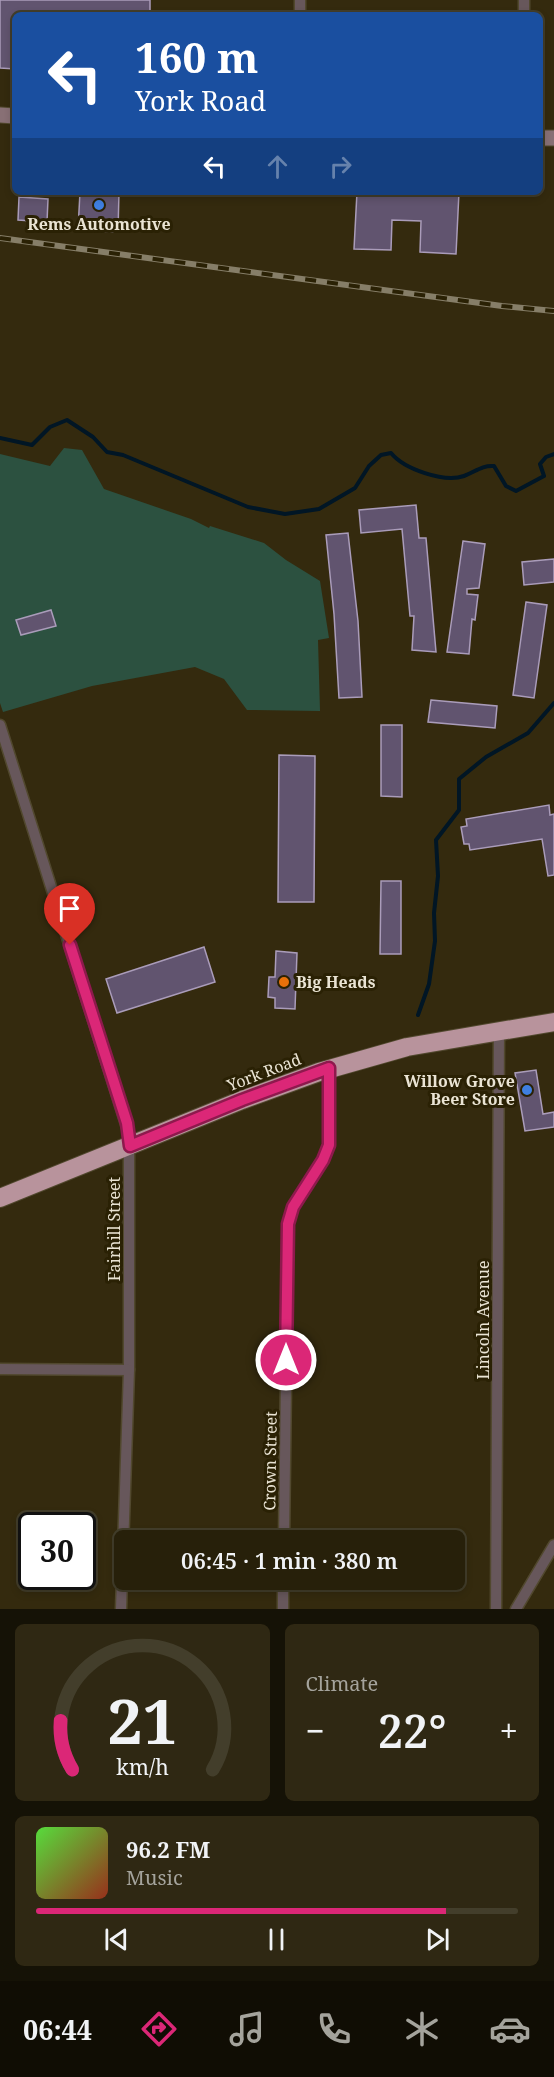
<!DOCTYPE html>
<html lang="en">
<head>
<meta charset="utf-8">
<style>
  :root { --surface:#27200a; --page:#2f2813; --text:#f1f3f6; --muted:#a4a39c; --line:#433e2b; --accent:#db2777 }
  body { margin:0; font-family:"Noto Serif",serif; background:var(--page); color:var(--text); height:100vh; display:flex; flex-direction:column; font-size:22px; white-space:nowrap }
  * { box-sizing:border-box; margin:0 }
  p { font-size:20px; color:var(--muted) }
  .icon { flex:none; width:33px; height:33px; fill:none; stroke:currentColor; stroke-width:2; stroke-linecap:round; stroke-linejoin:round }
  .map { position:relative; height:1609px; overflow:hidden }
  .panel { display:flex; flex-direction:column; gap:15px; padding:15px; background:#151206; flex:1 }
  .panel>* { flex:none }
  .hud { position:absolute; left:12px; top:12px; width:531px; height:183px; border-radius:9px; box-shadow:0 3px 9px #0003,0 0 0 2px var(--line); background:#1a4fa0; color:#fff; overflow:hidden }
  .speed { position:absolute; left:18px; top:1512px; display:flex; gap:12px; font-size:30px; font-weight:700; text-align:center }
  .speed>* { display:grid; place-content:center; width:78px; height:78px; border-radius:50%; background:var(--surface); box-shadow:0 3px 9px #0003,0 0 0 2px var(--line); line-height:1 }
  .speed .limit { border:3px solid #111; border-radius:9px; background:#fff; color:#111 }
  .pin { position:absolute; display:grid; place-items:center; width:51px; height:51px; color:#fff; margin:-62px -26px; border-radius:50% 50% 50% 0; rotate:-45deg; box-shadow:0 0 6px #0007 }
  .pin .icon { rotate:45deg }
  .me { position:absolute; width:66px; margin:-33px; rotate:0deg; stroke-linejoin:round; filter:drop-shadow(0 0 4px #0008) }
  .turn { display:flex; align-items:center; gap:21px; height:126px; padding:0 24px; font-size:27px }
  .turn .icon { width:78px; height:78px; stroke-width:2.5 }
  .turn b { display:block; font-size:42px; line-height:51px }
  .lanes { display:flex; align-items:center; height:57px; padding:0 24px; background:#0003; justify-content:center; gap:30px; direction:ltr }
  .lanes .off { opacity:.35 }
  .big { font-size:45px; font-weight:600; line-height:1.1 }
  .panel .card { flex:1; display:flex; flex-direction:column; justify-content:center; gap:9px; min-width:0; padding:0 21px; border-radius:9px; background:var(--page) }
  .panel .dial { align-items:center; gap:0 }
  .dial svg { height:156px; overflow:visible; fill:none; stroke:var(--line); stroke-width:7; stroke-linecap:round; text-anchor:middle }
  .dial text { fill:var(--text); stroke:none }
  .song { display:flex; align-items:center; gap:18px }
  .cover { width:72px; height:72px; border-radius:9px; background:linear-gradient(135deg,hsl(110 70% 55%),hsl(10 70% 35%)) }
  .played { height:6px; border-radius:3px; background:linear-gradient(90deg,var(--accent) 85%,var(--line) 85%) }
  .keys { display:flex; justify-content:space-around; direction:ltr }
  .heat { display:flex; justify-content:space-between; align-items:center; font-size:33px; direction:ltr }
  .panel .tiles { flex:1; display:grid; gap:15px; grid-template-columns:1fr 1fr }
  .card:last-child { grid-column:span 2 }
  .trip { position:absolute; left:114px; top:1530px; width:351px; height:60px; border-radius:9px; background:var(--surface); box-shadow:0 3px 9px #0003,0 0 0 2px var(--line); font-weight:600; line-height:60px; text-align:center }
  .tab-bar { display:flex; height:96px; justify-content:space-around; align-items:center; background:#100d04; color:var(--muted) }
  .tab-bar .icon { width:42px; height:42px }
  .tab-bar .current { color:var(--accent) }
  .tab-bar b { font-size:27px; color:var(--text) }
  .map>svg:first-child { display:block }
  .green { fill:#2c5140 }
  .lines { fill:none; stroke-linecap:round; stroke-linejoin:round }
  .stream { stroke:#011625; stroke-width:4 }
  .building { fill:#61546f; stroke:#aa9cba; stroke-width:1.5 }
  .street-casing { stroke:#51482e; stroke-width:13 }
  .secondary-casing { stroke:#51482e; stroke-width:17 }
  .highway-casing { stroke:#51482e; stroke-width:20 }
  .street { stroke:#67575b; stroke-width:10 }
  .secondary { stroke:#887075; stroke-width:15 }
  .highway { stroke:#b8939c; stroke-width:18 }
  .rail-casing { stroke:#867e68; stroke-width:6 }
  .rail { stroke:#2a2104; stroke-width:4; stroke-dasharray:11; stroke-linecap:butt }
  .route-casing { stroke:#8e194d; stroke-width:15 }
  .route { stroke:#db2777; stroke-width:10 }
  .shop-dot { fill:#3f7fe0; stroke:#2a2104; stroke-width:2 }
  .food-dot { fill:#e8710a; stroke:#2a2104; stroke-width:2 }
  .labels { text-anchor:middle; stroke-width:6; stroke-linejoin:round; paint-order:stroke }
  .poi-label { font-size:16px; font-weight:bold; fill:#eae4d4; stroke:#2a2104 }
  .street-label { font-size:16px; fill:#eae4d4; stroke:#2a2104 }
</style>
</head>
<body>
<div class="map">
<svg width="554" height="1609" viewBox="0 0 554 1609">
  <rect width="100%" height="100%" fill="#342a0e"/>
  <polygon class="green" points="64,448 82,450 104,489 191,519 209,528 210,526 264,543 286,560 320,581 329,638 318,640 320,711 247,710 224,679 195,667 92,686 3,712 0,703 0,454 50,466"/>
  <g class="lines">
    <g class="stream">
      <path d="M0,438L32,445L50,427L67,420L93,437L107,452L123,455L248,507L285,514L319,509L355,488L369,466L381,455L391,453C404,469 444,483 464,476C475,472 482,465 494,466L506,486L516,491L544,476L540,464L546,457L554,454"/>
      <polyline points="418,1015 429,984 435,941 434,913 438,876 436,840 459,810 459,779 486,757 528,733 554,703"/>
    </g>
  </g>
  <g class="building">
    <polygon points="0,0 150,0 150,15 15,15 15,69 0,68"/>
    <polygon points="80,192 119,192 118,232 78,230"/>
    <polygon points="357,192 459,192 456,254 420,252 421,221 392,220 391,250 354,249"/>
    <polygon points="19,197 48,199 47,222 18,220"/>
    <polygon points="416,505 419,538 426,538 436,652 412,650 414,616 410,616 402,529 361,533 359,510"/>
    <polygon points="348,533 358,621 362,697 339,698 334,614 326,535"/>
    <polygon points="463,541 485,544 479,588 467,589 467,594 478,595 475,620 472,619 469,654 447,652"/>
    <polygon points="554,559 554,582 524,585 522,562"/>
    <polygon points="526,602 547,605 534,698 513,695"/>
    <polygon points="51,610 56,626 21,635 16,620"/>
    <polygon points="431,700 497,706 495,728 428,722"/>
    <polygon points="381,725 402,725 402,797 381,796"/>
    <polygon points="279,755 315,756 314,902 278,902"/>
    <polygon points="549,805 550,815 554,814 554,875 548,876 542,839 470,850 469,844 464,844 461,827 467,826 466,819"/>
    <polygon points="381,881 401,881 401,954 380,954"/>
    <polygon points="204,947 215,982 117,1013 106,979"/>
    <polygon points="276,951 297,953 295,1009 275,1008 275,998 268,997 269,977 275,977"/>
    <polygon points="536,1070 543,1114 554,1112 554,1127 525,1131 515,1073"/>
  </g>
  <g class="lines">
    <defs>
      <g id="street">
        <polyline points="300,15 300,0"/>
        <polyline points="524,15 524,0"/>
        <polyline points="0,725 129,1134 129,1370 121,1609"/>
        <polyline points="0,1369 129,1370"/>
        <polyline points="284,1540 288,1224 293,1207 323,1160 329,1145 329,1068"/>
        <polyline points="283,1609 283,1580"/>
        <polyline points="496,1609 499,1031"/>
        <polyline points="516,1609 554,1545"/>
      </g>
      <g id="secondary">
        <polyline points="0,115 15,116"/>
        <polyline points="540,138 554,138"/>
      </g>
      <polyline id="highway" points="0,1198 242,1100 319,1072 407,1047 554,1022"/>
    </defs>
    <use href="#street" class="street-casing"/>
    <use href="#secondary" class="secondary-casing"/>
    <use href="#highway" class="highway-casing"/>
    <use href="#street" class="street"/>
    <use href="#secondary" class="secondary"/>
    <use href="#highway" class="highway"/>
    <defs>
      <polyline id="rail" points="0,238 502,306 554,311"/>
    </defs>
    <use href="#rail" class="rail-casing"/>
    <use href="#rail" class="rail"/>
  </g>
  <g class="lines">
    <defs>
      <polyline id="route" points="70,945 127,1123 130,1146 242,1100 329,1068 329,1145 323,1160 293,1207 288,1224 286,1360"/>
    </defs>
    <use href="#route" class="route-casing"/>
    <use href="#route" class="route"/>
  </g>
  <g class="shop-dot">
    <circle cx="99" cy="205" r="6"/>
    <circle cx="527" cy="1090" r="6"/>
  </g>
  <circle class="food-dot" cx="284" cy="982" r="6"/>
  <g class="labels">
    <g class="poi-label">
      <text x="99" y="230">Rems Automotive</text>
      <text x="296" y="988" text-anchor="start">Big Heads</text>
      <text x="515" y="1087" text-anchor="end">Willow Grove<tspan x="515" dy="18">Beer Store</tspan></text>
    </g>
    <g class="street-label">
      <text transform="translate(264 1072) rotate(-21)" y="6">York Road</text>
      <text transform="translate(114 1229) rotate(-90)" y="6">Fairhill Street</text>
      <text transform="translate(483 1320) rotate(-90)" y="6">Lincoln Avenue</text>
      <text transform="translate(270 1461) rotate(-89)" y="6">Crown Street</text>
    </g>
  </g>
</svg>
<div class="speed"><div class="limit">30</div></div>
<div class="pin" style="left:70px;top:945px;background:#d93025"><svg class="icon" aria-label="arrive" viewBox="0 0 24 24"><path d="M6 21V4h12l-3 4 3 4H6"/></svg></div>
<svg class="me" style="left:286px;top:1360px" viewBox="-20 -20 40 40"><circle r="17" fill="#db2777" stroke="#fff" stroke-width="3"/><path d="M0-11L8 9 0 5-8 9z" fill="#fff"/></svg>
<div class="trip">06:45 · 1 min · 380 m</div>
<div class="hud">
<div class="turn"><svg class="icon" aria-label="left" viewBox="0 0 24 24"><path d="M17 20v-9H6M10 6l-5 5 5 5"/></svg><div><b>160 m</b>York Road</div></div>
<div class="lanes"><svg class="icon" aria-label="left" viewBox="0 0 24 24"><path d="M17 20v-9H6M10 6l-5 5 5 5"/></svg><svg class="icon off" aria-label="ahead" viewBox="0 0 24 24"><path d="M12 20V5M6 11l6-6 6 6"/></svg><svg class="icon off" aria-label="right" viewBox="0 0 24 24"><path d="M7 20v-9h11M14 6l5 5-5 5"/></svg></div>
</div>
</div>
<section class="panel">
<div class="tiles">
<div class="card dial"><svg viewBox="0 0 100 80">
<path d="M14 69A42 42 0 1 1 86 69"/>
<path d="M14 69A42 42 0 0 1 8 44" stroke="#db2777"/>
<text x="50" y="56" font-size="32" font-weight="700">21</text>
<text x="50" y="72" font-size="11">km/h</text>
</svg></div>
<div class="card"><p>Climate</p>
<div class="heat"><a>−</a><b class="big">22°</b><a>+</a></div>
</div>
<div class="card">
<div class="song"><i class="cover"></i><div><b>96.2 FM</b><p>Music</p></div></div>
<div class="played"></div>
<div class="keys"><svg class="icon" aria-label="previous" viewBox="0 0 24 24"><path d="M18 5L8 12l10 7zM5 5v14"/></svg><svg class="icon" aria-label="pause" viewBox="0 0 24 24"><path d="M8 5v14M16 5v14"/></svg><svg class="icon" aria-label="next" viewBox="0 0 24 24"><path d="M6 5l10 7-10 7zM19 5v14"/></svg></div>
</div>
</div>
</section>
<nav class="tab-bar">
<b>06:44</b>
<svg class="icon current" aria-label="directions" viewBox="0 0 24 24"><path d="M12 3l9 9-9 9-9-9zM9 14v-3h6M13 9l2 2-2 2"/></svg>
<svg class="icon" aria-label="music" viewBox="0 0 24 24"><path d="M9 18V5l10-2v13"/><circle cx="6" cy="18" r="3"/><circle cx="16" cy="16" r="3"/></svg>
<svg class="icon" aria-label="phone" viewBox="0 0 24 24"><path d="M5 4h4l2 5-3 2q2 4 5 5l2-3 5 2v4C11 20 4 13 5 4z"/></svg>
<svg class="icon" aria-label="climate" viewBox="0 0 24 24"><path d="M12 3v18M4 7l16 10M4 17L20 7"/></svg>
<svg class="icon" aria-label="car" viewBox="0 0 24 24"><path d="M5 17H2v-5l4-1 3-4h7l3 4 3 1v5h-3M9 17h6M6 11h13"/><circle cx="7" cy="17" r="2"/><circle cx="17" cy="17" r="2"/></svg>
</nav>
</body>
</html>
